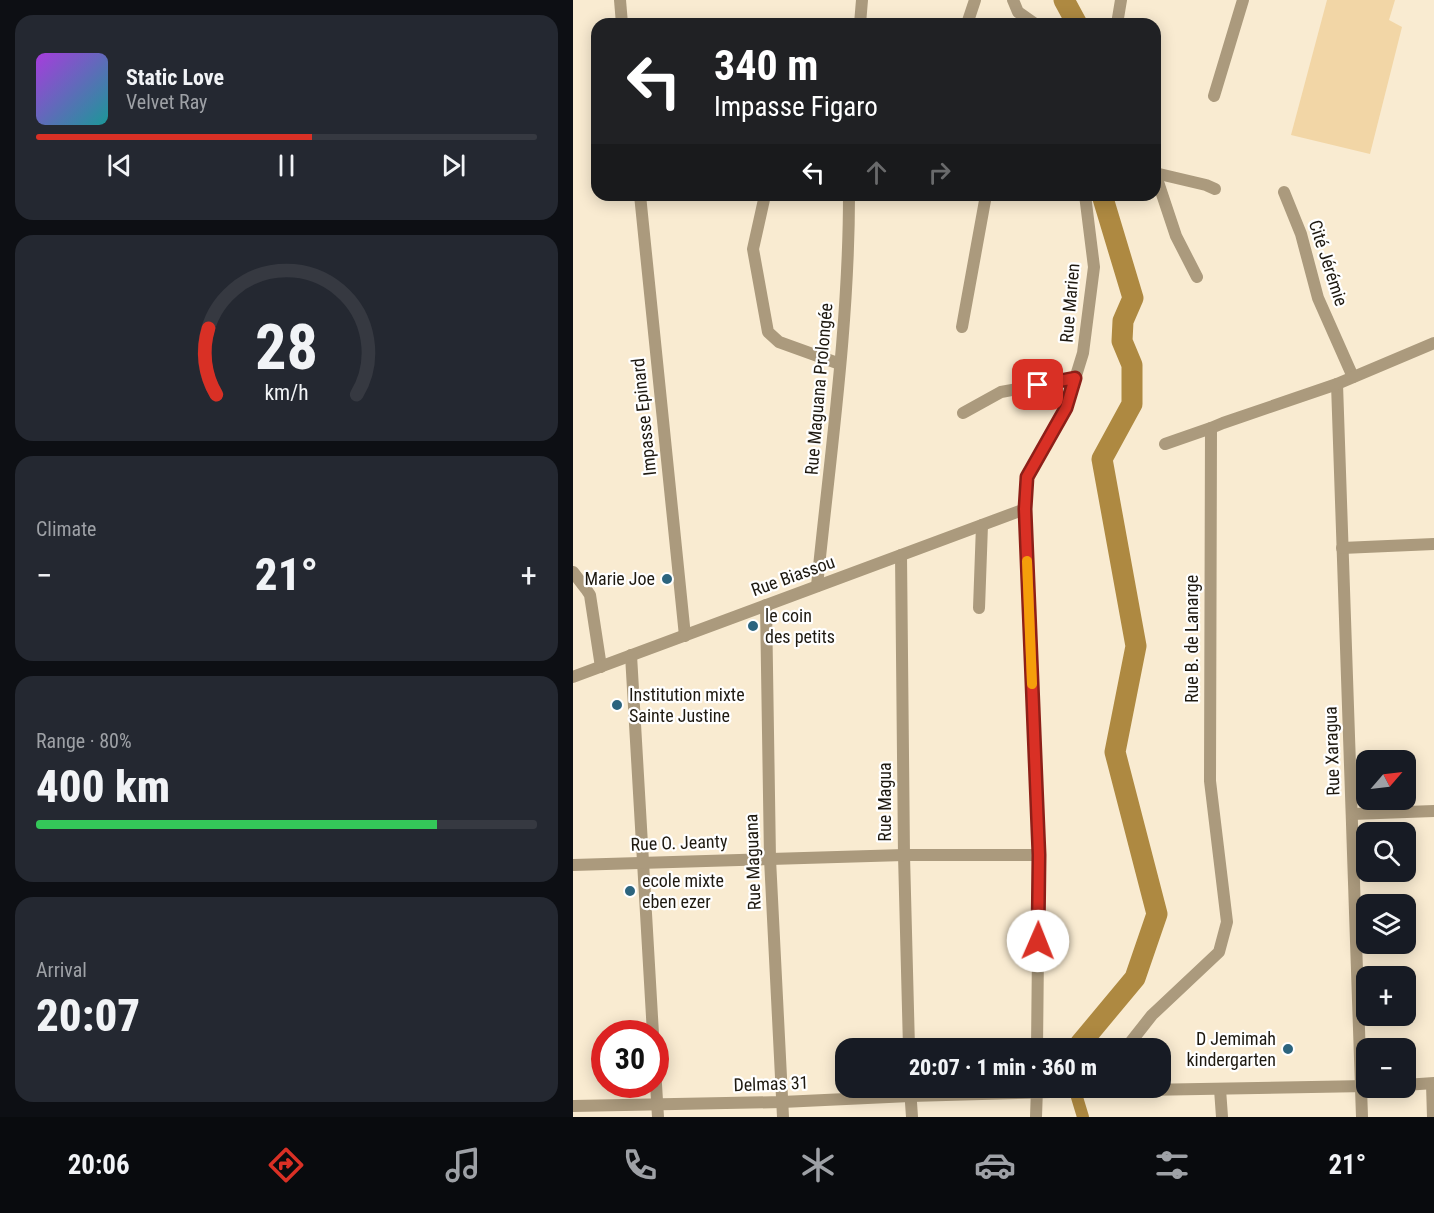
<!DOCTYPE html>
<html lang="en">
<head>
<meta charset="utf-8">
<style>
  :root { --surface:#171b24; --page:#242831; --text:#f1f3f6; --muted:#9ea1a6; --line:#363941; --accent:#d93025 }
  body { margin:0; font-family:"Roboto Condensed",sans-serif; background:var(--page); color:var(--text); height:100vh; display:flex; flex-direction:column; font-size:22px; white-space:nowrap }
  * { box-sizing:border-box; margin:0 }
  p { font-size:20px; color:var(--muted) }
  .icon { flex:none; width:33px; height:33px; fill:none; stroke:currentColor; stroke-width:2; stroke-linecap:round; stroke-linejoin:round }
  .map { position:relative; flex:1; overflow:hidden }
  .sheet { display:flex; flex-direction:column; gap:15px; padding:15px; background:#0d0f14; width:573px }
  .sheet>* { flex:none }
  .banner { position:absolute; left:18px; top:18px; width:570px; height:183px; border-radius:18px; box-shadow:0 3px 15px #0003; background:#202124; color:#fff; overflow:hidden }
  .needle { width:39px; rotate:62deg }
  .fabs { position:absolute; left:783px; top:750px; display:grid; gap:12px }
  .fabs a { display:grid; place-items:center; width:60px; height:60px; border-radius:12px; background:var(--surface); box-shadow:0 3px 15px #0003; font-size:30px }
  .speed { position:absolute; left:18px; top:1020px; display:flex; gap:12px; font-size:30px; font-weight:700; text-align:center }
  .speed>* { display:grid; place-content:center; width:78px; height:78px; border-radius:50%; background:var(--surface); box-shadow:0 3px 15px #0003; line-height:1 }
  .speed .limit { border:9px solid #d22; background:#fff; color:#111 }
  .pin { position:absolute; display:grid; place-items:center; width:51px; height:51px; color:#fff; margin:-26px; border-radius:12px; box-shadow:0 3px 9px #0006 }
  .me { position:absolute; width:66px; margin:-33px; rotate:1deg; stroke-linejoin:round; filter:drop-shadow(0 0 4px #0008) }
  .turn { display:flex; align-items:center; gap:21px; height:126px; padding:0 24px; font-size:27px }
  .turn .icon { width:78px; height:78px; stroke-width:2.5 }
  .turn b { display:block; font-size:42px; line-height:51px }
  .lanes { display:flex; align-items:center; height:57px; padding:0 24px; background:#0003; justify-content:center; gap:30px; direction:ltr }
  .lanes .off { opacity:.35 }
  .big { font-size:45px; font-weight:800; line-height:1.1 }
  .sheet .widget { flex:1; display:flex; flex-direction:column; justify-content:center; gap:9px; min-width:0; padding:0 21px; border-radius:18px; background:var(--page) }
  .sheet .dial { align-items:center; gap:0 }
  .dial svg { height:156px; overflow:visible; fill:none; stroke:var(--line); stroke-width:7; stroke-linecap:round; text-anchor:middle }
  .dial text { fill:var(--text); stroke:none }
  .song { display:flex; align-items:center; gap:18px }
  .cover { width:72px; height:72px; border-radius:9px; background:linear-gradient(135deg,hsl(280 70% 55%),hsl(180 70% 35%)) }
  .played { height:6px; border-radius:3px; background:linear-gradient(90deg,var(--accent) 55%,var(--line) 55%) }
  .keys { display:flex; justify-content:space-around; direction:ltr }
  .heat { display:flex; justify-content:space-between; align-items:center; font-size:33px; direction:ltr }
  .charge { height:9px; border-radius:4px; background:linear-gradient(90deg,#34c759 80%,var(--line) 0) }
  .trip { position:absolute; left:262px; top:1038px; width:336px; height:60px; border-radius:18px; background:var(--surface); box-shadow:0 3px 15px #0003; font-weight:800; line-height:60px; text-align:center }
  .dock { display:flex; height:96px; justify-content:space-around; align-items:center; background:#090b0e; color:var(--muted) }
  .dock .icon { width:42px; height:42px }
  .dock .selected { color:var(--accent) }
  .dock b { font-size:27px; color:var(--text) }
  main { display:flex; flex:1; min-height:0 }
  .map>svg:first-child { display:block }
  .green { fill:#f2d6a6 }
  .lines { fill:none; stroke-linecap:round; stroke-linejoin:round }
  .canal { stroke:#ae8941; stroke-width:12 }
  .river { stroke:#ae8941; stroke-width:21 }
  .minor { stroke:#ab9a7d; stroke-width:12 }
  .route-casing { stroke:#8d1f18; stroke-width:15 }
  .route { stroke:#d93025; stroke-width:10 }
  .slow { stroke:#f59e0b; stroke-width:10 }
  .poi-dot { fill:#2c647e; stroke:#fff; stroke-width:2 }
  .labels { text-anchor:middle; stroke-width:4.5; stroke-linejoin:round; paint-order:stroke }
  .street-label { font-size:18px; fill:#1e1910; stroke:#fff }
  .poi-label { font-size:18px; fill:#1e1910; stroke:#fff; text-anchor:start }
</style>
</head>
<body>
<main>
<section class="sheet">
<div class="widget">
<div class="song"><i class="cover"></i><div><b>Static Love</b><p>Velvet Ray</p></div></div>
<div class="played"></div>
<div class="keys"><svg class="icon" aria-label="previous" viewBox="0 0 24 24"><path d="M18 5L8 12l10 7zM5 5v14"/></svg><svg class="icon" aria-label="pause" viewBox="0 0 24 24"><path d="M8 5v14M16 5v14"/></svg><svg class="icon" aria-label="next" viewBox="0 0 24 24"><path d="M6 5l10 7-10 7zM19 5v14"/></svg></div>
</div>
<div class="widget dial"><svg viewBox="0 0 100 80">
<path d="M14 69A42 42 0 1 1 86 69"/>
<path d="M14 69A42 42 0 0 1 10 35" stroke="#d93025"/>
<text x="50" y="56" font-size="32" font-weight="700">28</text>
<text x="50" y="72" font-size="11">km/h</text>
</svg></div>
<div class="widget"><p>Climate</p>
<div class="heat"><a>−</a><b class="big">21°</b><a>+</a></div>
</div>
<div class="widget"><p>Range · 80%</p><b class="big">400 km</b><div class="charge"></div></div>
<div class="widget"><p>Arrival</p><b class="big">20:07</b></div>
</section>
<div class="map">
<svg width="861" height="1117" viewBox="0 0 861 1117">
  <rect width="100%" height="100%" fill="#f9ebd1"/>
  <polygon class="green" points="754,0 822,0 816,20 829,27 797,154 718,135"/>
  <g class="lines">
    <polyline class="canal" points="503,1094 510,1117"/>
    <g class="river">
      <polyline points="491,0 504,24"/>
      <polyline points="507,1048 507,1044 562,978 584,914 542,752 563,646 529,459 559,404 559,365 549,341 550,321 560,298 529,195"/>
    </g>
    <g class="minor">
      <polyline points="47,0 49,24"/>
      <polyline points="440,0 445,12 462,24"/>
      <polyline points="287,24 289,0"/>
      <polyline points="394,24 402,0"/>
      <polyline points="544,24 548,0"/>
      <polyline points="641,96 670,0"/>
      <polyline points="582,173 603,236 624,277"/>
      <polyline points="582,173 633,185 642,189"/>
      <polyline points="711,192 728,234 745,298 780,377"/>
      <polyline points="67,195 112,636"/>
      <polyline points="192,195 180,249 195,332 206,342 267,364"/>
      <polyline points="389,327 413,195"/>
      <polyline points="764,384 789,1117"/>
      <polyline points="390,413 428,392 502,378"/>
      <polyline points="592,444 638,428 650,423 764,384 861,343"/>
      <polyline points="769,548 861,544"/>
      <polyline points="328,555 331,855 336,1048"/>
      <polyline points="0,572 13,589 17,595 28,667"/>
      <path d="M244,586C257,456 276,326 276,195"/>
      <polyline points="193,605 197,859 210,1117"/>
      <polyline points="406,608 409,525"/>
      <polyline points="58,655 80,1034"/>
      <polyline points="0,677 452,509"/>
      <polyline points="779,814 861,811"/>
      <polyline points="0,865 331,855 466,855"/>
      <polyline points="464,1048 466,855 452,509 454,477 493,408 510,353 521,267 512,195"/>
      <polyline points="553,1048 579,1015 646,952 654,922 637,781 638,428"/>
      <polyline points="82,1068 85,1117"/>
      <polyline points="859,1084 860,1117"/>
      <polyline points="832,1085 861,1083"/>
      <polyline points="337,1088 339,1117"/>
      <polyline points="647,1089 649,1117"/>
      <polyline points="0,1106 209,1102 337,1096 513,1091 794,1086"/>
      <polyline points="463,1117 464,1088"/>
    </g>
  </g>
  <g class="lines">
    <defs>
      <polyline id="route" points="465,941 466,855 452,509 454,477 493,408 502,378 465,385"/>
    </defs>
    <use href="#route" class="route-casing"/>
    <use href="#route" class="route"/>
    <polyline class="slow" points="454,561 459,684"/>
  </g>
  <g class="poi-dot">
    <circle cx="94" cy="579" r="6"/>
    <circle cx="180" cy="626" r="6"/>
    <circle cx="44" cy="705" r="6"/>
    <circle cx="57" cy="891" r="6"/>
    <circle cx="715" cy="1049" r="6"/>
  </g>
  <g class="labels">
    <g class="street-label">
      <text transform="translate(755 263) rotate(72)" y="6">Cité Jérémie</text>
      <text transform="translate(497 303) rotate(-85)" y="6">Rue Marien</text>
      <text transform="translate(246 389) rotate(-85)" y="6">Rue Maguana Prolongée</text>
      <text transform="translate(71 417) rotate(-96)" y="6">Impasse Epinard</text>
      <text transform="translate(220 576) rotate(-20)" y="6">Rue Biassou</text>
      <text transform="translate(619 639) rotate(-90)" y="6">Rue B. de Lanarge</text>
      <text transform="translate(759 751) rotate(-92)" y="6">Rue Xaragua</text>
      <text transform="translate(312 802) rotate(-90)" y="6">Rue Magua</text>
      <text transform="translate(106 843) rotate(-2)" y="6">Rue O. Jeanty</text>
      <text transform="translate(180 862) rotate(-92)" y="6">Rue Maguana</text>
      <text transform="translate(198 1084) rotate(-2)" y="6">Delmas 31</text>
    </g>
    <g class="poi-label">
      <text x="82" y="585" text-anchor="end">Marie Joe</text>
      <text x="192" y="622">le coin<tspan x="192" dy="21">des petits</tspan></text>
      <text x="56" y="701">Institution mixte<tspan x="56" dy="21">Sainte Justine</tspan></text>
      <text x="69" y="887">ecole mixte<tspan x="69" dy="21">eben ezer</tspan></text>
      <text x="703" y="1045" text-anchor="end">D Jemimah<tspan x="703" dy="21">kindergarten</tspan></text>
    </g>
  </g>
</svg>
<div class="fabs">
<a><svg class="needle" viewBox="-14 -14 28 28"><path d="M0-13l5 13h-10z" fill="#e53935"/><path d="M0 13l5-13h-10z" fill="#9ea1a6"/></svg></a>
<a><svg class="icon" aria-label="search" viewBox="0 0 24 24"><circle cx="10" cy="10" r="6"/><path d="M15 15l6 6"/></svg></a>
<a><svg class="icon" aria-label="layers" viewBox="0 0 24 24"><path d="M12 4l9 5-9 5-9-5zM3 14l9 5 9-5"/></svg></a>
<a>+</a>
<a>−</a>
</div>
<div class="speed"><div class="limit">30</div></div>
<div class="pin" style="left:465px;top:385px;background:#d93025"><svg class="icon" aria-label="arrive" viewBox="0 0 24 24"><path d="M6 21V4h12l-3 4 3 4H6"/></svg></div>
<svg class="me" style="left:465px;top:941px" viewBox="-20 -20 40 40"><circle r="19" fill="#fff"/><path d="M0-13L10 11 0 6-10 11z" fill="#d93025"/></svg>
<div class="trip">20:07 · 1 min · 360 m</div>
<div class="banner">
<div class="turn"><svg class="icon" aria-label="left" viewBox="0 0 24 24"><path d="M17 20v-9H6M10 6l-5 5 5 5"/></svg><div><b>340 m</b>Impasse Figaro</div></div>
<div class="lanes"><svg class="icon" aria-label="left" viewBox="0 0 24 24"><path d="M17 20v-9H6M10 6l-5 5 5 5"/></svg><svg class="icon off" aria-label="ahead" viewBox="0 0 24 24"><path d="M12 20V5M6 11l6-6 6 6"/></svg><svg class="icon off" aria-label="right" viewBox="0 0 24 24"><path d="M7 20v-9h11M14 6l5 5-5 5"/></svg></div>
</div>
</div>
</main>
<nav class="dock">
<b>20:06</b>
<svg class="icon selected" aria-label="directions" viewBox="0 0 24 24"><path d="M12 3l9 9-9 9-9-9zM9 14v-3h6M13 9l2 2-2 2"/></svg>
<svg class="icon" aria-label="music" viewBox="0 0 24 24"><path d="M9 18V5l10-2v13"/><circle cx="6" cy="18" r="3"/><circle cx="16" cy="16" r="3"/></svg>
<svg class="icon" aria-label="phone" viewBox="0 0 24 24"><path d="M5 4h4l2 5-3 2q2 4 5 5l2-3 5 2v4C11 20 4 13 5 4z"/></svg>
<svg class="icon" aria-label="climate" viewBox="0 0 24 24"><path d="M12 3v18M4 7l16 10M4 17L20 7"/></svg>
<svg class="icon" aria-label="car" viewBox="0 0 24 24"><path d="M5 17H2v-5l4-1 3-4h7l3 4 3 1v5h-3M9 17h6M6 11h13"/><circle cx="7" cy="17" r="2"/><circle cx="17" cy="17" r="2"/></svg>
<svg class="icon" aria-label="filters" viewBox="0 0 24 24"><path d="M4 7h16M4 17h16"/><circle cx="9" cy="7" r="2"/><circle cx="15" cy="17" r="2"/></svg>
<b>21°</b>
</nav>
</body>
</html>
